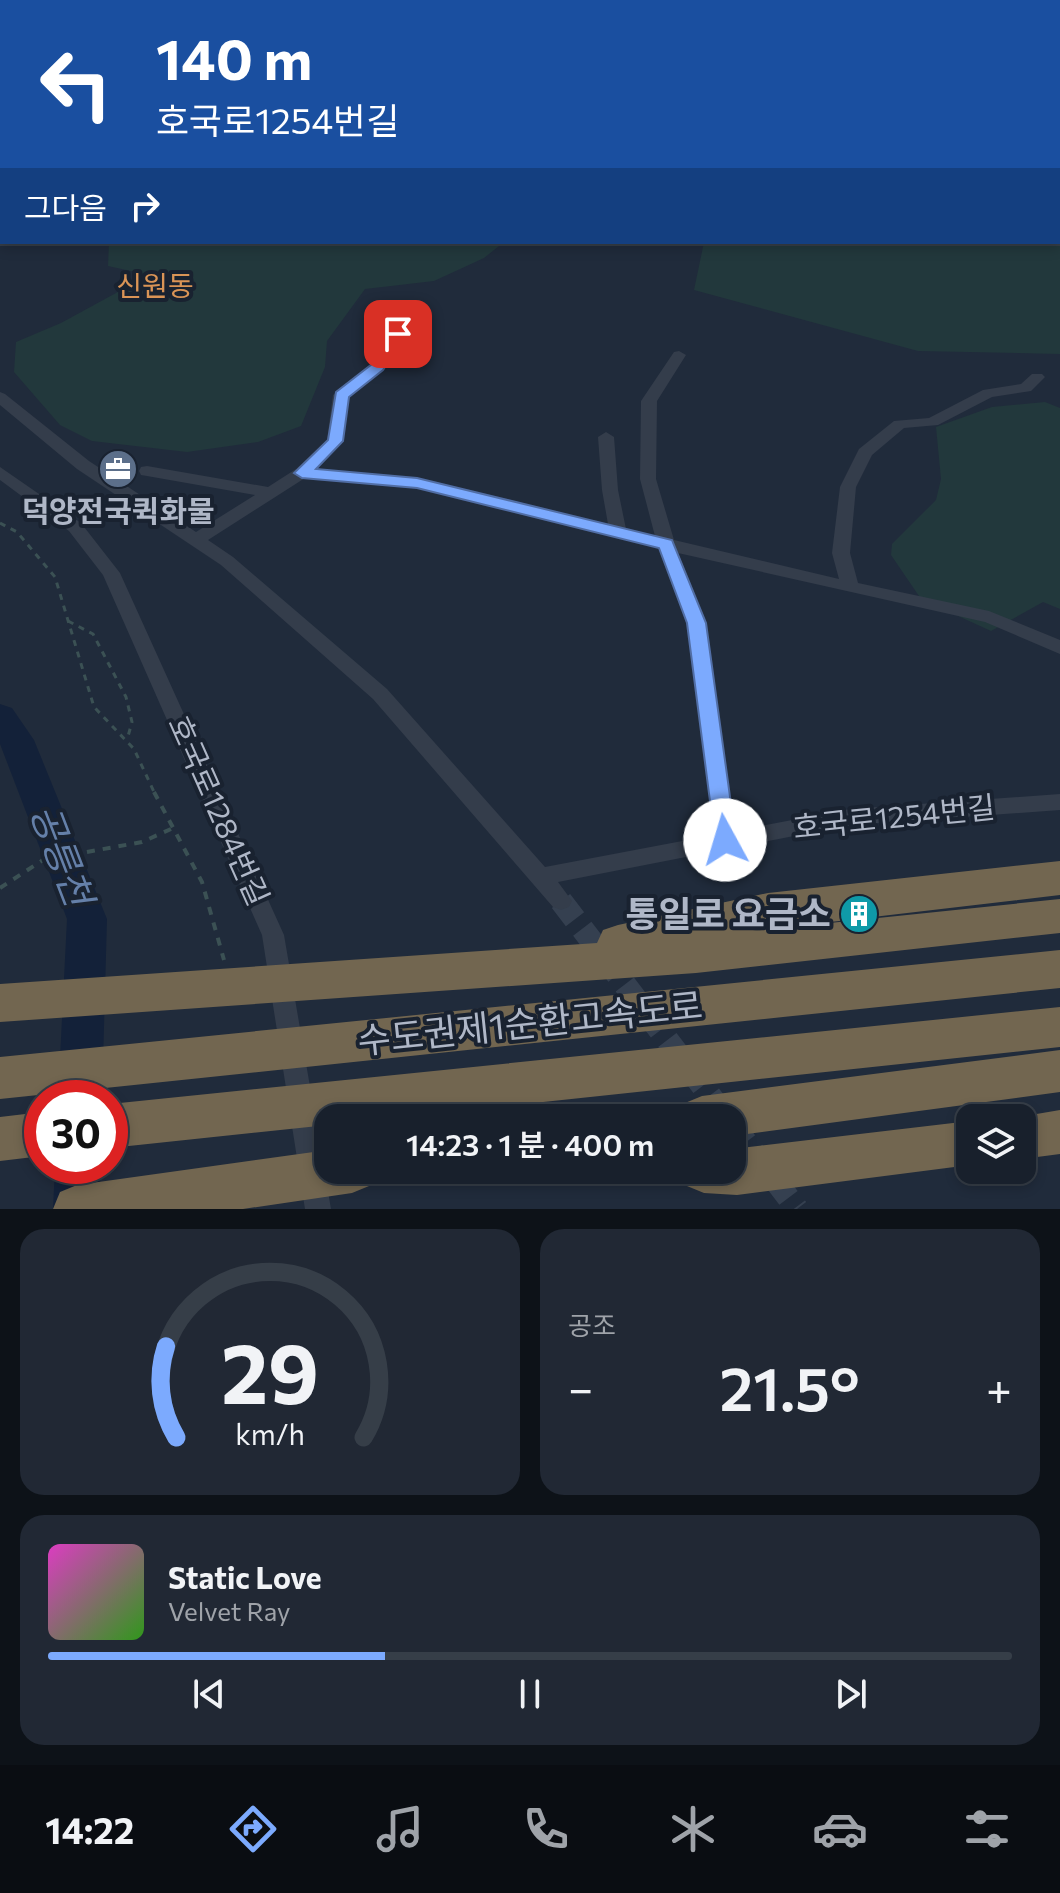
<!DOCTYPE html>
<html lang="ko">
<head>
<meta charset="utf-8">
<style>
  :root { --surface:#18202c; --page:#212834; --text:#f1f3f6; --muted:#9fa3a9; --line:#363e48; --accent:#7caafe }
  body { margin:0; font-family:Commissioner,"Noto Sans KR",sans-serif; background:var(--page); color:var(--text); height:100vh; display:flex; flex-direction:column; font-size:30px; white-space:nowrap }
  * { box-sizing:border-box; margin:0 }
  p { font-size:26px; color:var(--muted) }
  .icon { flex:none; width:44px; height:44px; fill:none; stroke:currentColor; stroke-width:2; stroke-linecap:round; stroke-linejoin:round }
  .map { position:relative; height:1209px; overflow:hidden }
  .details { display:flex; flex-direction:column; gap:20px; padding:20px; background:#0d1218; flex:1 }
  .details>* { flex:none }
  .banner { position:absolute; left:0px; top:0px; width:1060px; height:244px; box-shadow:0 4px 12px #0003,0 0 0 2px var(--line); background:#1a4fa0; color:#fff; overflow:hidden }
  .buttons { position:absolute; left:956px; top:1104px; display:grid; gap:16px }
  .buttons a { display:grid; place-items:center; width:80px; height:80px; border-radius:16px; background:var(--surface); box-shadow:0 4px 12px #0003,0 0 0 2px var(--line); font-size:40px }
  .speed { position:absolute; left:24px; top:1080px; display:flex; gap:16px; font-size:40px; font-weight:700; text-align:center }
  .speed>* { display:grid; place-content:center; width:104px; height:104px; border-radius:50%; background:var(--surface); box-shadow:0 4px 12px #0003,0 0 0 2px var(--line); line-height:1 }
  .speed .limit { border:12px solid #d22; background:#fff; color:#111 }
  .pin { position:absolute; display:grid; place-items:center; width:68px; height:68px; color:#fff; margin:-34px; border-radius:16px; box-shadow:0 4px 12px #0006 }
  .me { position:absolute; width:88px; margin:-44px; rotate:354deg; stroke-linejoin:round; filter:drop-shadow(0 0 6px #0008) }
  .turn { display:flex; align-items:center; gap:28px; height:168px; padding:0 24px; font-size:36px }
  .turn .icon { width:104px; height:104px; stroke-width:2.5 }
  .turn b { display:block; font-size:56px; line-height:68px }
  .then { display:flex; align-items:center; height:76px; padding:0 24px; background:#0003; gap:16px; font-size:30px }
  .big { font-size:60px; font-weight:600; line-height:1.1 }
  .details .card { flex:1; display:flex; flex-direction:column; justify-content:center; gap:12px; min-width:0; padding:0 28px; border-radius:24px; background:var(--page) }
  .details .dial { align-items:center; gap:0 }
  .dial svg { height:208px; overflow:visible; fill:none; stroke:var(--line); stroke-width:7; stroke-linecap:round; text-anchor:middle }
  .dial text { fill:var(--text); stroke:none }
  .song { display:flex; align-items:center; gap:24px }
  .cover { width:96px; height:96px; border-radius:12px; background:linear-gradient(135deg,hsl(310 70% 55%),hsl(110 70% 35%)) }
  .played { height:8px; border-radius:4px; background:linear-gradient(90deg,var(--accent) 35%,var(--line) 35%) }
  .keys { display:flex; justify-content:space-around; direction:ltr }
  .heat { display:flex; justify-content:space-between; align-items:center; font-size:44px; direction:ltr }
  .details .tiles { flex:1; display:grid; gap:20px; grid-template-columns:1fr 1fr }
  .card:last-child { grid-column:span 2 }
  .trip { position:absolute; left:314px; top:1104px; width:432px; height:80px; border-radius:24px; background:var(--surface); box-shadow:0 4px 12px #0003,0 0 0 2px var(--line); font-weight:600; line-height:80px; text-align:center }
  .tab-bar { display:flex; height:128px; justify-content:space-around; align-items:center; background:#0a0d12; color:var(--muted) }
  .tab-bar .icon { width:56px; height:56px }
  .tab-bar .on { color:var(--accent) }
  .tab-bar b { font-size:36px; color:var(--text) }
  .map>svg:first-child { display:block }
  .green { fill:#22383c }
  .lines { fill:none; stroke-linecap:round; stroke-linejoin:round }
  .river { fill:#132139; fill-rule:evenodd }
  .minor-tunnel { stroke:#354050; stroke-width:23; stroke-dasharray:23 12; stroke-linecap:butt }
  .path-far1 { stroke:#3b5154; stroke-width:3; stroke-dasharray:6 6; stroke-linecap:butt }
  .path { stroke:#3b5154; stroke-width:4; stroke-dasharray:8 8; stroke-linecap:butt }
  .minor { fill:#343d4b; fill-rule:evenodd }
  .motorway { fill:#726650; fill-rule:evenodd }
  .route { fill:#7caafe; stroke:#516ea5; stroke-width:2 }
  .labels { text-anchor:middle; stroke-width:8; stroke-linejoin:round; paint-order:stroke }
  .far-quarter-label { font-size:28px; fill:#da9456; stroke:#192230 }
  .poi-label { font-size:30px; font-weight:bold; fill:#afb7c7; stroke:#192230 }
  .street-label { font-size:30px; fill:#afb7c7; stroke:#192230 }
  .near-poi-label { font-size:36px; font-weight:bold; fill:#afb7c7; stroke:#192230; text-anchor:end }
  .near-street-label { font-size:36px; fill:#afb7c7; stroke:#192230 }
  .near-water-label { font-size:38px; font-style:italic; fill:#6580a9; stroke:#192230 }
</style>
</head>
<body>
<div class="map">
<svg width="1060" height="1209" viewBox="0 0 1060 1209">
  <rect width="100%" height="100%" fill="#202b3b"/>
  <g class="green">
    <polygon points="309,0 1060,0 1060,354 918,351 694,290 704,242 1058,242 1058,2 307,2"/>
    <polygon points="109,242 504,242 484,258 434,281 365,289 327,341 325,367 301,426 258,442 187,452 92,441 60,425 14,372 16,342 61,323 149,275 108,266"/>
    <polygon points="1045,402 1060,408 1060,609 1043,602 991,631 921,599 891,555 892,544 936,500 941,479 936,427 992,407"/>
  </g>
  <g class="lines">
    <g class="river">
      <polygon points="0,704 12,708 34,740 107,919 102,1098 58,1098 67,919 0,744"/>
      <polygon points="55,1166 101,1166 99,1209 53,1209"/>
    </g>
    <g class="minor-tunnel">
      <polyline points="561,901 727,1118"/>
      <polyline points="732,1124 797,1209"/>
    </g>
    <g class="path-far1">
      <polyline points="0,523 17,532 55,577 94,707 134,749 155,794"/>
      <polyline points="68,621 93,634 126,697 132,722 127,740"/>
    </g>
    <g class="path">
      <polyline points="154,792 202,882 224,960"/>
      <polyline points="0,888 43,860 142,842 171,829"/>
    </g>
    <g class="minor">
      <path d="M398,330L405,334L383,370L348,397L343,441L315,469L417,478L608,524L602,490L598,437L606,432L614,437L618,490L626,529L655,536L640,479L641,401L674,352L679,351L686,355L657,401L656,479L674,540L839,579L832,553L840,487L859,449L894,421L929,418L983,390L1021,384L1032,374H1042L1045,377L1031,391L992,397L938,425L904,428L872,455L856,487L850,553L858,583L989,611L1060,640V654L985,622L678,553L706,623L734,831L850,809L1060,794V810L850,825L558,882L572,901L569,907L561,910L553,907L373,699L221,565L77,469L0,405V392L5,394L89,461L196,532L255,495L147,476L141,475L139,471L141,467L147,466L268,487L296,469L327,440L333,395L372,364L393,331ZM305,478L417,488L659,548L688,623L714,835L545,867L387,689L233,557L208,540Z"/>
      <polygon points="0,467 81,523 120,573 284,935 331,1209 305,1209 262,935 103,575 69,531 0,480"/>
    </g>
    <g class="motorway">
      <polygon points="1060,861 1060,895 753,931 1060,899 1060,933 696,973 0,1022 0,984 597,943 603,930 618,925 768,893"/>
      <polygon points="1060,950 1060,988 0,1099 0,1057"/>
      <polygon points="1060,1007 1060,1047 392,1118 328,1118 328,1125 110,1148 110,1104"/>
      <polygon points="1060,1050 1060,1092 732,1136 732,1118 679,1118 685,1103 702,1096"/>
      <polygon points="1060,1110 1060,1154 1022,1159 1022,1118 1013,1118"/>
      <polygon points="42,1112 42,1156 0,1161 0,1117"/>
      <polygon points="970,1121 970,1165 737,1195 704,1193 687,1186 680,1170 732,1170 732,1149"/>
      <polygon points="328,1150 328,1170 376,1170 369,1186 352,1193 243,1209 53,1209 60,1192 77,1185"/>
    </g>
  </g>
  <polygon class="route" points="398,329 406,334 383,370 349,397 343,441 316,469 417,478 672,540 706,623 736,840 733,846 725,849 718,846 715,840 687,623 659,548 417,488 302,478 294,473 328,440 336,392 372,364 393,331"/>
  <defs>
    <symbol id="office-disc" viewBox="-11 -11 22 22"><circle r="9.5" fill="#5c6f8a" stroke="#192230"/><path d="M-6-3h4V-5.5h4V-3h4V5H-6ZM-1-4.5V-3h2v-1.5ZM-6 0V1H6V0Z" fill="#fff"/></symbol>
    <symbol id="building-disc" viewBox="-11 -11 22 22"><circle r="9.5" fill="#0f9aa8" stroke="#192230"/><path d="M-4-6H4V6H1V3H-1V6H-4ZM-2.5-4.3h1.7v1.8h-1.7ZM.8-4.3h1.7v1.8H.8ZM-2.5-1h1.7V.8h-1.7ZM.8-1h1.7V.8H.8Z" fill="#fff"/></symbol>
  </defs>
  <g fill-rule="evenodd">
    <use href="#office-disc" x="96" y="447" width="44" height="44"/>
    <use href="#building-disc" x="837" y="892" width="44" height="44"/>
  </g>
  <g class="labels">
    <g class="far-quarter-label">
      <text x="155" y="296">신원동</text>
    </g>
    <g class="poi-label">
      <text x="118" y="522">덕양전국퀵화물</text>
    </g>
    <g class="street-label">
      <text transform="translate(218 811) rotate(66)" y="10">호국로1284번길</text>
      <text transform="translate(894 818) rotate(-6)" y="10">호국로1254번길</text>
    </g>
    <g class="near-poi-label">
      <text x="831" y="927">통일로 요금소</text>
    </g>
    <g class="near-street-label">
      <text transform="translate(530 1023) rotate(-6)" y="13">수도권제1순환고속도로</text>
    </g>
    <g class="near-water-label">
      <text transform="translate(61 855) rotate(69)" y="13">공릉천</text>
    </g>
  </g>
</svg>
<div class="buttons">
<a><svg class="icon" aria-label="layers" viewBox="0 0 24 24"><path d="M12 4l9 5-9 5-9-5zM3 14l9 5 9-5"/></svg></a>
</div>
<div class="speed"><div class="limit">30</div></div>
<div class="pin" style="left:398px;top:334px;background:#d93025"><svg class="icon" aria-label="arrive" viewBox="0 0 24 24"><path d="M6 21V4h12l-3 4 3 4H6"/></svg></div>
<svg class="me" style="left:725px;top:840px" viewBox="-20 -20 40 40"><circle r="19" fill="#fff"/><path d="M0-13L10 11 0 6-10 11z" fill="#7caafe"/></svg>
<div class="trip">14:23 · 1 분 · 400 m</div>
<div class="banner">
<div class="turn"><svg class="icon" aria-label="left" viewBox="0 0 24 24"><path d="M17 20v-9H6M10 6l-5 5 5 5"/></svg><div><b>140 m</b>호국로1254번길</div></div>
<div class="then">그다음<svg class="icon" aria-label="right" viewBox="0 0 24 24"><path d="M7 20v-9h11M14 6l5 5-5 5"/></svg></div>
</div>
</div>
<section class="details">
<div class="tiles">
<div class="card dial"><svg viewBox="0 0 100 80">
<path d="M14 69A42 42 0 1 1 86 69"/>
<path d="M14 69A42 42 0 0 1 10 34" stroke="#7caafe"/>
<text x="50" y="56" font-size="32" font-weight="700">29</text>
<text x="50" y="72" font-size="11">km/h</text>
</svg></div>
<div class="card"><p>공조</p>
<div class="heat"><a>−</a><b class="big">21.5°</b><a>+</a></div>
</div>
<div class="card">
<div class="song"><i class="cover"></i><div><b>Static Love</b><p>Velvet Ray</p></div></div>
<div class="played"></div>
<div class="keys"><svg class="icon" aria-label="previous" viewBox="0 0 24 24"><path d="M18 5L8 12l10 7zM5 5v14"/></svg><svg class="icon" aria-label="pause" viewBox="0 0 24 24"><path d="M8 5v14M16 5v14"/></svg><svg class="icon" aria-label="next" viewBox="0 0 24 24"><path d="M6 5l10 7-10 7zM19 5v14"/></svg></div>
</div>
</div>
</section>
<nav class="tab-bar">
<b>14:22</b>
<svg class="icon on" aria-label="directions" viewBox="0 0 24 24"><path d="M12 3l9 9-9 9-9-9zM9 14v-3h6M13 9l2 2-2 2"/></svg>
<svg class="icon" aria-label="music" viewBox="0 0 24 24"><path d="M9 18V5l10-2v13"/><circle cx="6" cy="18" r="3"/><circle cx="16" cy="16" r="3"/></svg>
<svg class="icon" aria-label="phone" viewBox="0 0 24 24"><path d="M5 4h4l2 5-3 2q2 4 5 5l2-3 5 2v4C11 20 4 13 5 4z"/></svg>
<svg class="icon" aria-label="climate" viewBox="0 0 24 24"><path d="M12 3v18M4 7l16 10M4 17L20 7"/></svg>
<svg class="icon" aria-label="car" viewBox="0 0 24 24"><path d="M5 17H2v-5l4-1 3-4h7l3 4 3 1v5h-3M9 17h6M6 11h13"/><circle cx="7" cy="17" r="2"/><circle cx="17" cy="17" r="2"/></svg>
<svg class="icon" aria-label="filters" viewBox="0 0 24 24"><path d="M4 7h16M4 17h16"/><circle cx="9" cy="7" r="2"/><circle cx="15" cy="17" r="2"/></svg>
</nav>
</body>
</html>
